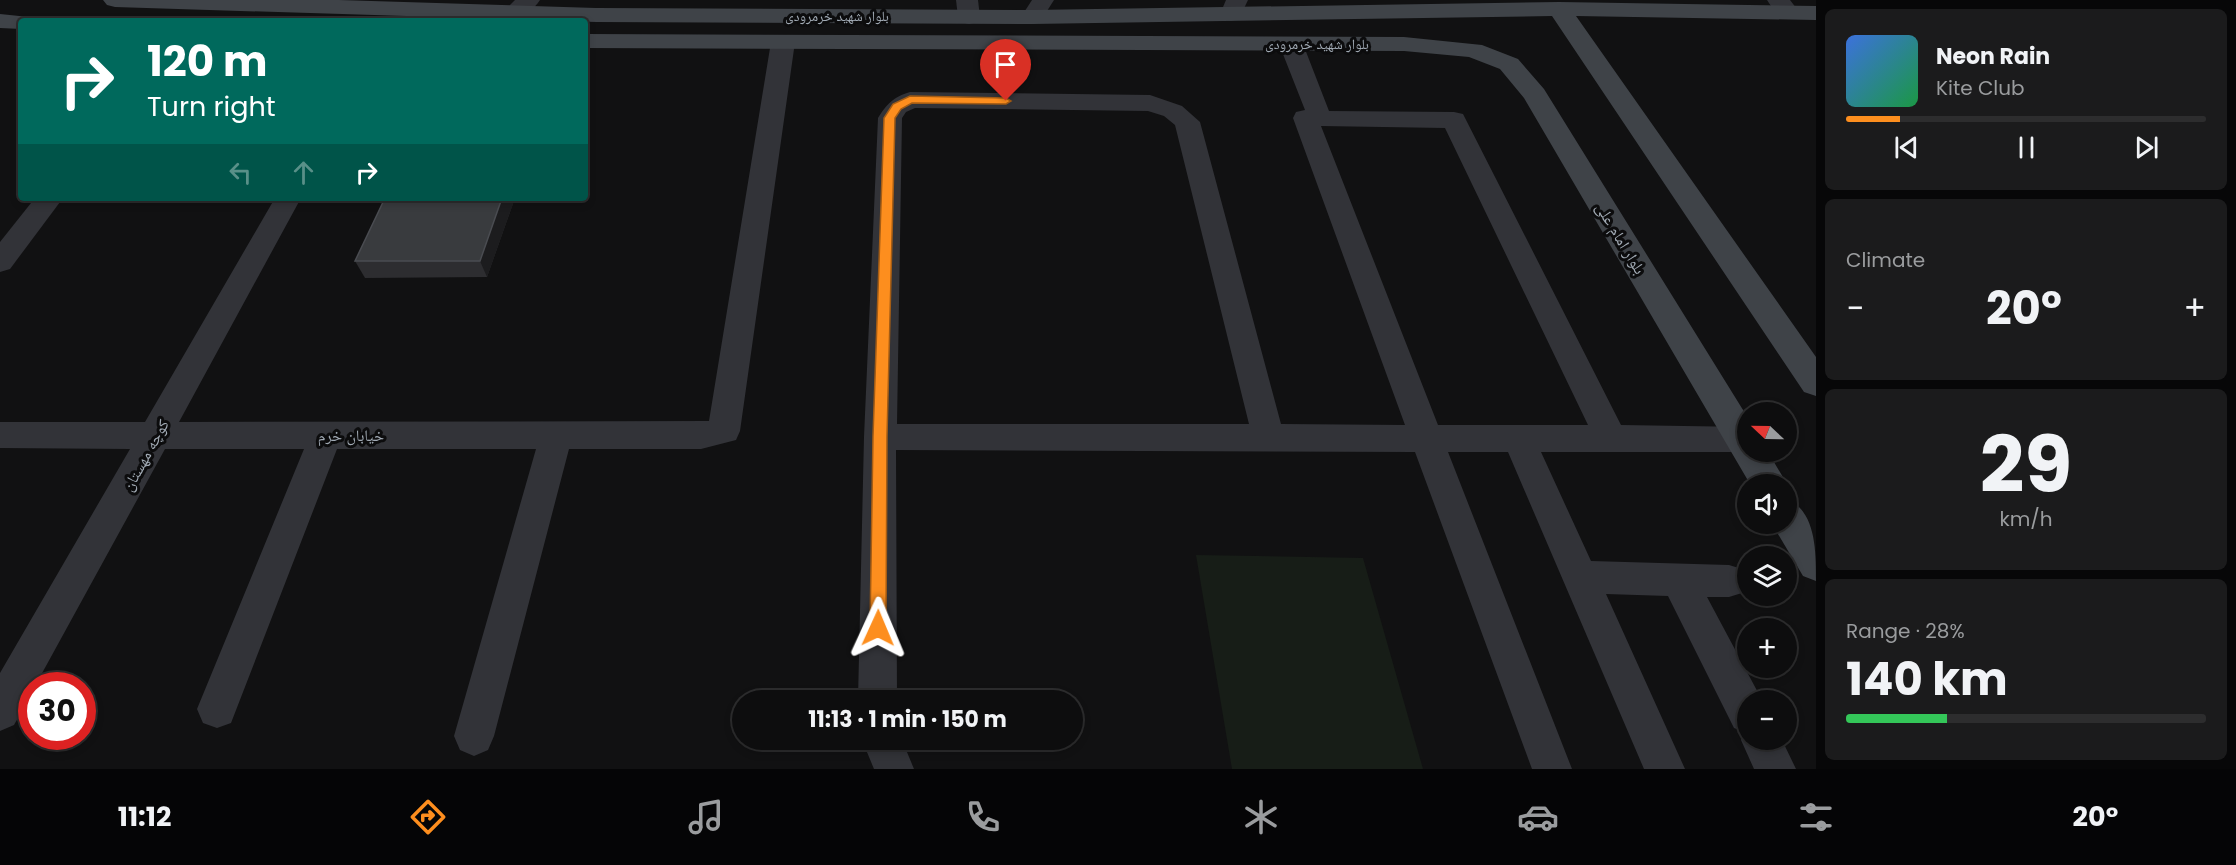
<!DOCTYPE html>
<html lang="en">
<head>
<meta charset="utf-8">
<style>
  :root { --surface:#0d0d0e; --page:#1b1b1c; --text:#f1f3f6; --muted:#9a9c9e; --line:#2d2d2e; --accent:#fd8e1e }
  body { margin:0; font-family:Poppins,"Noto Naskh Arabic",sans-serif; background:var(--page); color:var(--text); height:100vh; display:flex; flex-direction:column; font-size:22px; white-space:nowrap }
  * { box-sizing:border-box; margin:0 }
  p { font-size:20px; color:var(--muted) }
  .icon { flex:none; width:33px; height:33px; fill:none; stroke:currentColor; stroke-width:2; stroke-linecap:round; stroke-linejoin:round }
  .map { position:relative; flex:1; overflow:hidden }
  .sheet { display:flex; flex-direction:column; gap:9px; padding:9px; background:#070708; width:420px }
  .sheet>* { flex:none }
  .top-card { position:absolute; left:18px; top:18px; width:570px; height:183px; border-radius:6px; box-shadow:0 3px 9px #0003,0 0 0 2px var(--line); background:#00695c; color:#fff; overflow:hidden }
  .needle { width:39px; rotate:292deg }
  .tools { position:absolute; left:1737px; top:402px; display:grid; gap:12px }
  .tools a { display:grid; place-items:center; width:60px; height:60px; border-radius:50%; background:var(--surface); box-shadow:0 3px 9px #0003,0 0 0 2px var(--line); font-size:30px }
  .speed { position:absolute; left:18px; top:672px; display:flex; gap:12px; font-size:30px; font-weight:700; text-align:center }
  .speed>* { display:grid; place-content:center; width:78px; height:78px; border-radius:50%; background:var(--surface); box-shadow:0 3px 9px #0003,0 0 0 2px var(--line); line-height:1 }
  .speed .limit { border:9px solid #d22; background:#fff; color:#111 }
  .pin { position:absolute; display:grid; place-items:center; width:51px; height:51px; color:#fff; margin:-62px -26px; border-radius:50% 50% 50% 0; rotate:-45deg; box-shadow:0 0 6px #0007 }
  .pin .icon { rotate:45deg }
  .me { position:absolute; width:66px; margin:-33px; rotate:1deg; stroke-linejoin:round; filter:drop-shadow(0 0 4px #0008) }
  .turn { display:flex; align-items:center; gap:21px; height:126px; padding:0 30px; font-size:27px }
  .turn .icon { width:78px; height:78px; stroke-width:2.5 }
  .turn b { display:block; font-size:42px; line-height:51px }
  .lanes { display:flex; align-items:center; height:57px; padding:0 30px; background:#0003; justify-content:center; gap:30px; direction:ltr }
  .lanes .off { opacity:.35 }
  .big { font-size:45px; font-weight:700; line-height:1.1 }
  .sheet .widget { flex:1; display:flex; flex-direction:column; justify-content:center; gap:9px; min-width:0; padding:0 21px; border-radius:9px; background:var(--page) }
  .sheet .dial { align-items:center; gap:0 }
  .dial b { font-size:78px; line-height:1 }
  .song { display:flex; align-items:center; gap:18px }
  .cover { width:72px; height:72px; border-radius:9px; background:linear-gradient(135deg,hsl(220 70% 55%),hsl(140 70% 35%)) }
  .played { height:6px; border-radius:3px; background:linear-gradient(90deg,var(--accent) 15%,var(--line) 15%) }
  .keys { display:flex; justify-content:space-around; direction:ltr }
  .heat { display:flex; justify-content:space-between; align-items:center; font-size:33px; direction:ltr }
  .charge { height:9px; border-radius:4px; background:linear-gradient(90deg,#34c759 28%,var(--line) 0) }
  .trip { position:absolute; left:732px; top:690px; width:351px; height:60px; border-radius:30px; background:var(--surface); box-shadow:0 3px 9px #0003,0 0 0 2px var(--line); font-weight:700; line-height:60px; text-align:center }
  .dock { display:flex; height:96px; justify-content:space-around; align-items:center; background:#050506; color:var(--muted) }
  .dock .icon { width:42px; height:42px }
  .dock .on { color:var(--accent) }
  .dock b { font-size:27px; color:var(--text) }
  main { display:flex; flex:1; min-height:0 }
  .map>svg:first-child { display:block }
  .green { fill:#171d17 }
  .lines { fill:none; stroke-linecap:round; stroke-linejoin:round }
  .street { fill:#323338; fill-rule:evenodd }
  .secondary { fill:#3f4348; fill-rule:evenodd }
  .wall { fill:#2d2d30 }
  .shaded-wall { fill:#1c1c1e }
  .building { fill:#393b3e; stroke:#4a4c51; stroke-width:1.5 }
  .route { fill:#fd8e1e; stroke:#a45c14; stroke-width:1.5 }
  .labels { text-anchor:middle; stroke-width:6; stroke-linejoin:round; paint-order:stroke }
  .far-street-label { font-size:14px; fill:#a1aab4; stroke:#0c0c0d }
  .street-label { font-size:16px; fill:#a1aab4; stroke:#0c0c0d }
</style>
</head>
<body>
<main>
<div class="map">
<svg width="1816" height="769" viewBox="0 0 1816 769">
  <rect width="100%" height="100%" fill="#111112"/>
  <polygon class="green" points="1196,555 1363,558 1423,769 1232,769"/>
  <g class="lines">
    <g class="street">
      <path d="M515,0H540C532,12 520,20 506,17L503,12Z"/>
      <polygon points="956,0 978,0 980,17 977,22 969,24 961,22 958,17"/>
      <polygon points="1032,0 1054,0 1040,22 1032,24 1024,22 1021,17"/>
      <polygon points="1226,0 1248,0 1239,19 1231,21 1223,19 1220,14"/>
      <path d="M1767,0H1790L1800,13L1797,18C1781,22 1775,12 1767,0Z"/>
      <polygon points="783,35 791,37 795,42 740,431 736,440 701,449 569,449 494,736 488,750 474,756 460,750 454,736 536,449 337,449 231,723 217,728 203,723 197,709 304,449 165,449 35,686 32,686 32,693 14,725 0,731 0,673 130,449 0,448 0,422 145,422 275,198 301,198 179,422 709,421 771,42 775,37"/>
      <path d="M1291,37L1299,39L1303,44L1329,111L1454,112L1463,114L1621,425L1748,427V451L1742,452H1541L1591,561L1729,565L1742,569L1747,581L1742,593L1729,597H1707L1762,700H1748V740H1782L1796,769H1754L1741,740L1744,732L1734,728L1668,596L1606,594L1685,769H1644L1508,452H1448L1572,769H1532L1415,452L896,450L897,700H858L864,437L878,118C887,104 893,97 910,92L1150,95L1182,106L1200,122L1281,424L1405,425L1293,118L1296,112L1305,110L1279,44L1283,39ZM915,108L1148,111L1164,116L1175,125L1249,424H897L902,118L906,112ZM1321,126L1445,128L1588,425H1438Z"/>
      <polygon points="35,198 63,198 10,269 0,272 0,242"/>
      <polygon points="862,740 902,740 914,769 874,769"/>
    </g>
    <g class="secondary">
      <polygon points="103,0 339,0 596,8 1032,10 1559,2 1816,6 1816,20 1576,16 1816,357 1816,396 1804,392 1552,16 1032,24 596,22 115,7 107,5"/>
      <polygon points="0,14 29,17 32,21 21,21 21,29 0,28"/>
      <polygon points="585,34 1404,37 1482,45 1518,59 1544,89 1748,418 1748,452 1768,452 1787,484 1750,484 1524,98 1500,69 1469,57 1404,51 585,48"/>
      <path d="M1786,498C1816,511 1816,550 1816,581L1803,576L1772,524H1786Z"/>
    </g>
  </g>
  <polygon class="wall" points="385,198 515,198 487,277 365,278 355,261"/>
  <polygon class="shaded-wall" points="502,198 515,198 487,277 480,261"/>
  <polygon class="building" points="385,198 502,198 480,261 355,261"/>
  <polygon class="route" points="910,96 1006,98 1011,101 1006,104 912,103 901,109 895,118 887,436 886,628 883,634 878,636 872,634 870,628 873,436 884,118 893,104"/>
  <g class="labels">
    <g class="far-street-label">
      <text x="837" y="21">بلوار شهید خرمرودی</text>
      <text x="1317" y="49">بلوار شهید خرمرودی</text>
    </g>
    <g class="street-label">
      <text transform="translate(1621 238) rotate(59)" y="6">بلوار امام على</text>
      <text x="351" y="441">خیابان خرم</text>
      <text transform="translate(145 455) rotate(-61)" y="6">کوچه مهستان</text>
    </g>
  </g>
</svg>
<div class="tools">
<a><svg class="needle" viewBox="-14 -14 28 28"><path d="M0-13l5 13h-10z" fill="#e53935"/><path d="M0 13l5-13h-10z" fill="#9a9c9e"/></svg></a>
<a><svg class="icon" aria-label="sound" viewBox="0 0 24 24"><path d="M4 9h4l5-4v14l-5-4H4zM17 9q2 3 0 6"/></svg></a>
<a><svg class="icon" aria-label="layers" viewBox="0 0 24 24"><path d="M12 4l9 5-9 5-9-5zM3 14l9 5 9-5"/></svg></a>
<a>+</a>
<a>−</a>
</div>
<div class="speed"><div class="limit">30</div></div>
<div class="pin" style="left:1006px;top:101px;background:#d93025"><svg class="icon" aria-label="arrive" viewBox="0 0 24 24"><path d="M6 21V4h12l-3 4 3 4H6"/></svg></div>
<svg class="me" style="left:878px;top:628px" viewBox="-20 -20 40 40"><path d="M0-17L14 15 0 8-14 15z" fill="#fd8e1e" stroke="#fff" stroke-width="4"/></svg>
<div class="trip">11:13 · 1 min · 150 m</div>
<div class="top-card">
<div class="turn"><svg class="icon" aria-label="right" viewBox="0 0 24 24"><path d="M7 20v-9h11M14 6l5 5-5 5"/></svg><div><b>120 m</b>Turn right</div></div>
<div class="lanes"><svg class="icon off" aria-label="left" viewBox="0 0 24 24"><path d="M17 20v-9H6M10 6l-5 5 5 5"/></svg><svg class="icon off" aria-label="ahead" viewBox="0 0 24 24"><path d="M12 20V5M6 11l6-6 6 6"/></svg><svg class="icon" aria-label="right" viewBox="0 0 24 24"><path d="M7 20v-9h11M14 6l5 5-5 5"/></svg></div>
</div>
</div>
<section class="sheet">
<div class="widget">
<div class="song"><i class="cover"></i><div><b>Neon Rain</b><p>Kite Club</p></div></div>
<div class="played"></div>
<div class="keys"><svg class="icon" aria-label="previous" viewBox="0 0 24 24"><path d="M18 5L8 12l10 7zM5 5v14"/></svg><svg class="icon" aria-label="pause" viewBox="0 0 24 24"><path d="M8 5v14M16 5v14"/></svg><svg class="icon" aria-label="next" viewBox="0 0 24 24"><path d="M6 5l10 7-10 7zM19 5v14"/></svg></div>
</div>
<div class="widget"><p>Climate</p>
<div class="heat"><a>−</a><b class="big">20°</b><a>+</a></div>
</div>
<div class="widget dial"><b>29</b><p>km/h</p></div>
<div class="widget"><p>Range · 28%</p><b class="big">140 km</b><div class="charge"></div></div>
</section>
</main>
<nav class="dock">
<b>11:12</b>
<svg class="icon on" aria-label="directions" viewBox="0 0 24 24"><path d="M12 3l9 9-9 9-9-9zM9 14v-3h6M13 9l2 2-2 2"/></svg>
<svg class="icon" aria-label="music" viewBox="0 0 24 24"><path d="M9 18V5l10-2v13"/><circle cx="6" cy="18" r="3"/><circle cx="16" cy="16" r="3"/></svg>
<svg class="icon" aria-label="phone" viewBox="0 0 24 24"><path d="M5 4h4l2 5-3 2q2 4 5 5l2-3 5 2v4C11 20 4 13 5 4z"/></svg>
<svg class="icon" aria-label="climate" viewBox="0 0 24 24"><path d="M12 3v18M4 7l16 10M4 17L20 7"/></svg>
<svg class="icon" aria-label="car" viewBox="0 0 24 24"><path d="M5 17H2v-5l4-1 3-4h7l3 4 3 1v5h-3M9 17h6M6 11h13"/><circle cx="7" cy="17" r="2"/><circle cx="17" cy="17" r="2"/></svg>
<svg class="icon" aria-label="filters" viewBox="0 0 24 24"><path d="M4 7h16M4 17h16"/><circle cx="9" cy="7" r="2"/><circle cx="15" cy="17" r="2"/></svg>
<b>20°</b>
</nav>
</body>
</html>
